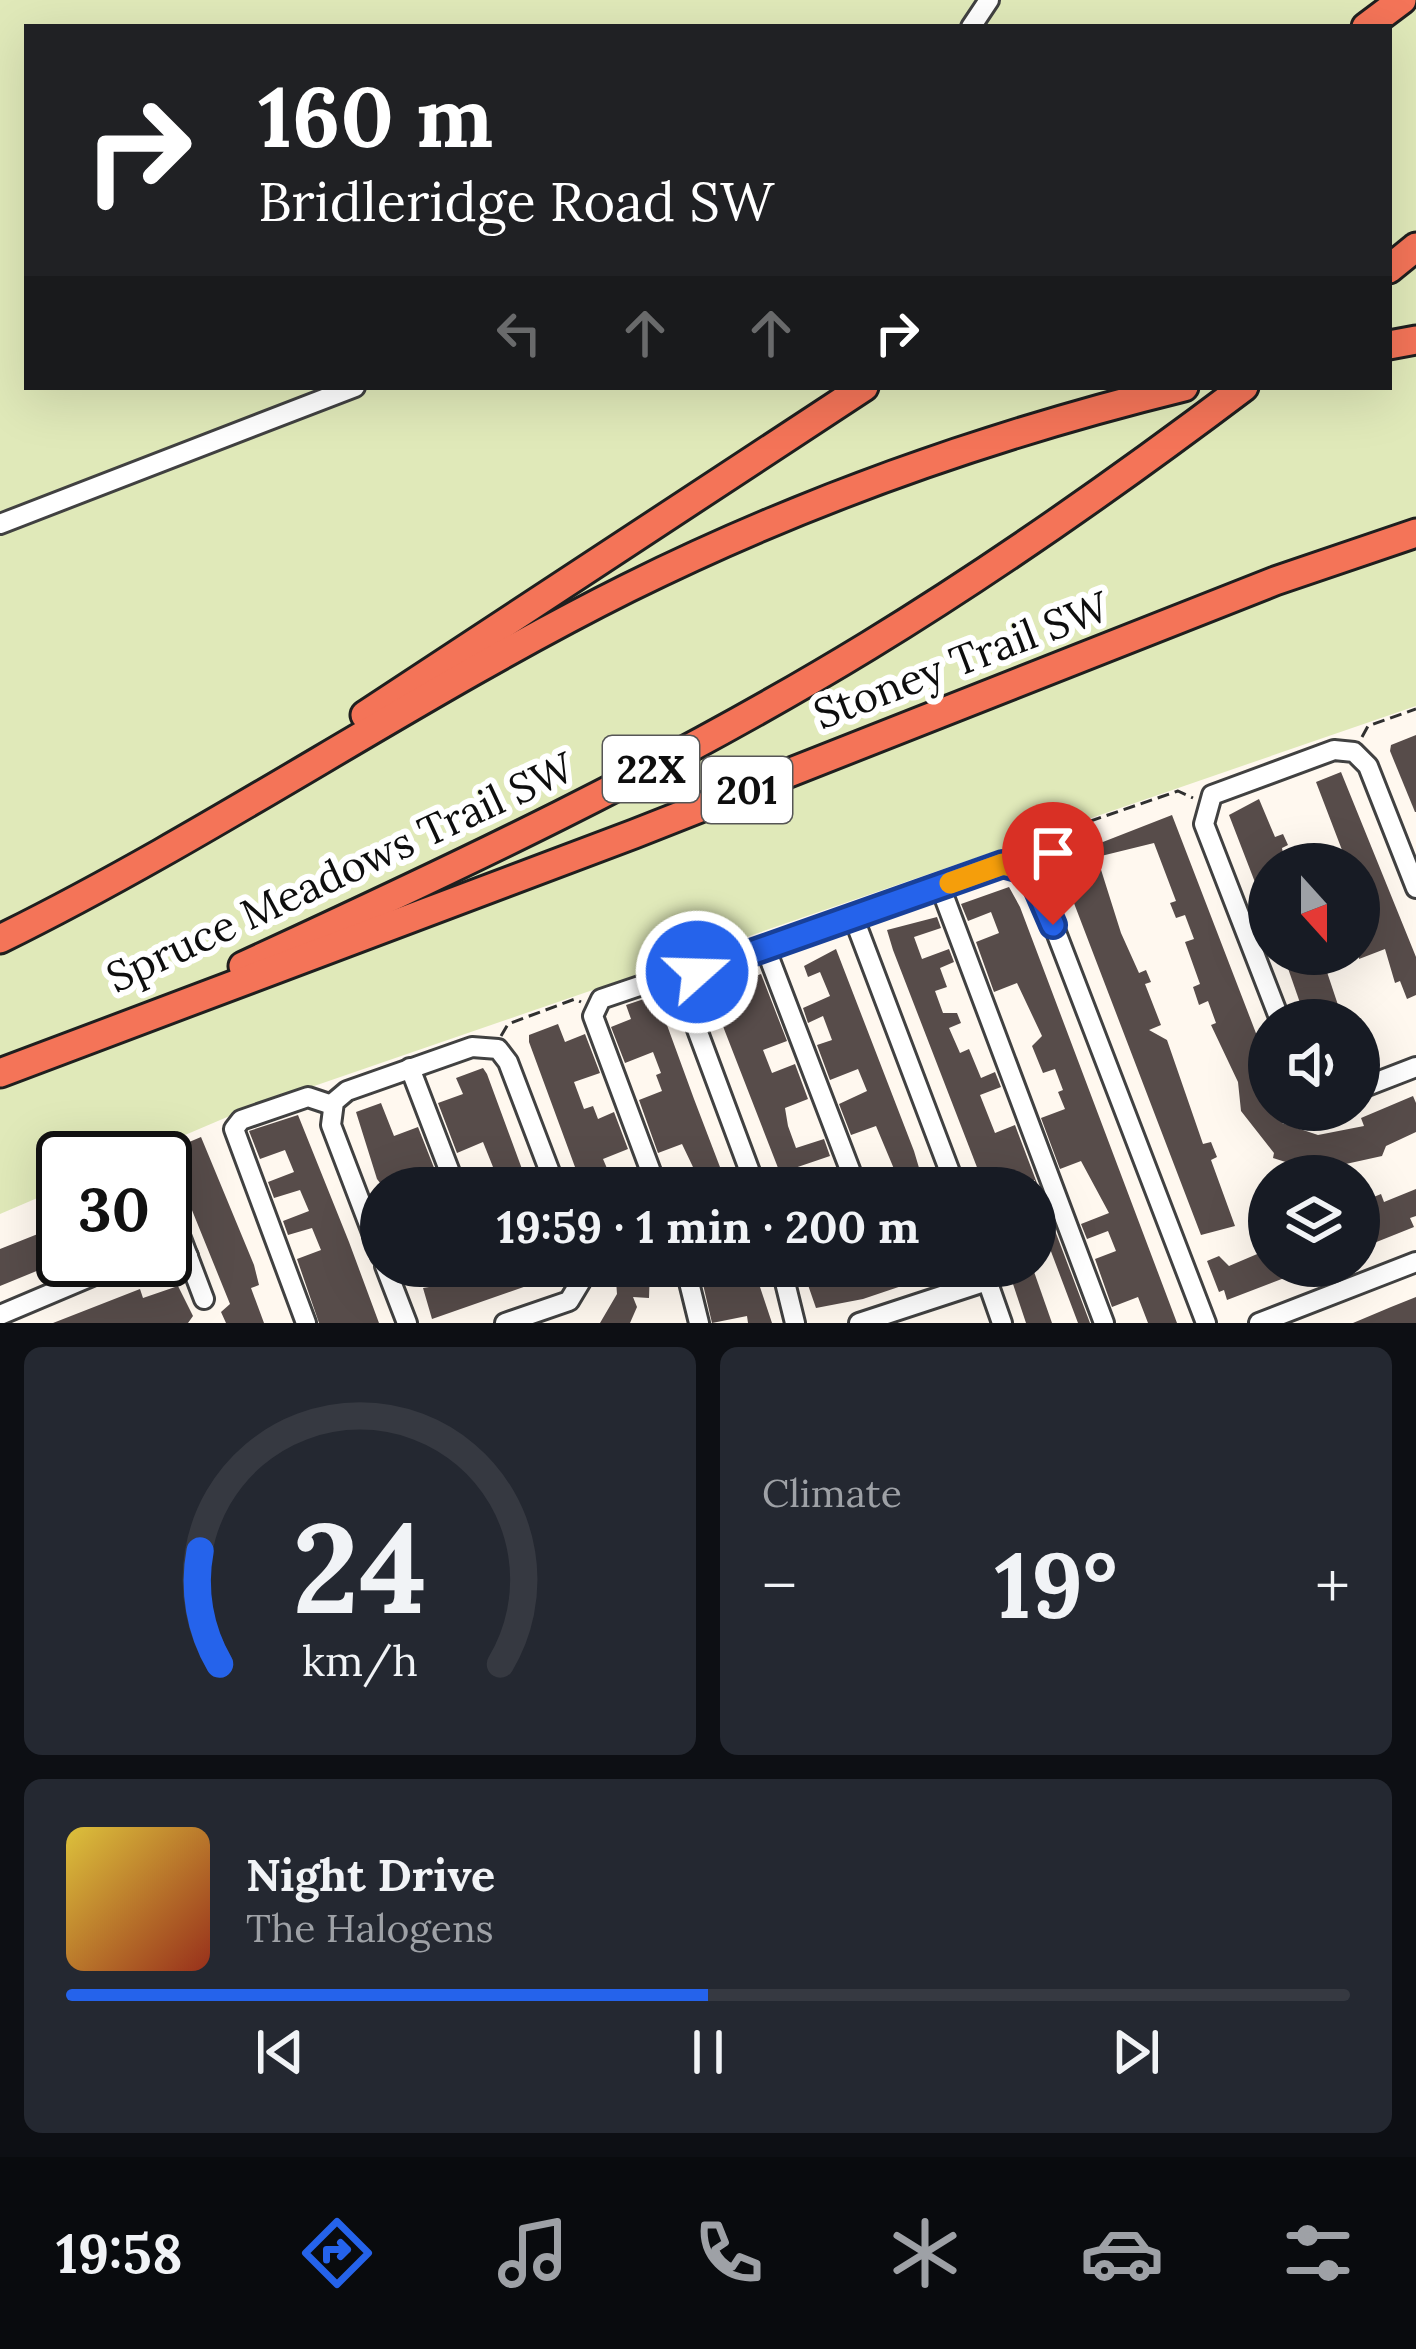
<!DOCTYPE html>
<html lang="en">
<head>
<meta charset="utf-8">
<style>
  :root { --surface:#171b24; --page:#242831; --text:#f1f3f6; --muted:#9ea1a6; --line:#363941; --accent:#2563eb }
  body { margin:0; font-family:Lora,serif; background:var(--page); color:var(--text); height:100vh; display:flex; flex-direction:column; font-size:45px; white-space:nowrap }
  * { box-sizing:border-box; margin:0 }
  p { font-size:39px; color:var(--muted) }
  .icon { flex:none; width:66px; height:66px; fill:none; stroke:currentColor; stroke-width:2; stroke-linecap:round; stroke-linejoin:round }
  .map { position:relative; height:1323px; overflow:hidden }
  .panel { display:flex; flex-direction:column; gap:24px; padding:24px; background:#0d0f14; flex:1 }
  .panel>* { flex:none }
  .guide { position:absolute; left:24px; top:24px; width:1368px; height:366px; border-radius:0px; box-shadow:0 12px 48px #0002; background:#202124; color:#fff; overflow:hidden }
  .needle { width:78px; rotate:159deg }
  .buttons { position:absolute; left:1248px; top:843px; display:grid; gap:24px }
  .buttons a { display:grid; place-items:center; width:132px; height:132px; border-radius:50%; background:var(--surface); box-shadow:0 12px 48px #0002; font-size:60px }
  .speed { position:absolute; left:36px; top:1131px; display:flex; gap:24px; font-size:60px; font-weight:700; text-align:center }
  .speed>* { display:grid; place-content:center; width:156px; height:156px; border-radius:50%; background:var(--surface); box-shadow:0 12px 48px #0002; line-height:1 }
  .speed .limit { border:6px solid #111; border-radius:18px; background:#fff; color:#111 }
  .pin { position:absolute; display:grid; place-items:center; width:102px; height:102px; color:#fff; margin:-123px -51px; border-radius:50% 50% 50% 0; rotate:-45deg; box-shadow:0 0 12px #0007 }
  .pin .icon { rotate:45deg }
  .me { position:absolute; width:132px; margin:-66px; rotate:70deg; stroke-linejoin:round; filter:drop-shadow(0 0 9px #0008) }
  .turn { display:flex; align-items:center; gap:42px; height:252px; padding:0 36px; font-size:54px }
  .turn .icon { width:156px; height:156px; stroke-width:2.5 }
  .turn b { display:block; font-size:84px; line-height:102px }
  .lanes { display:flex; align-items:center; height:114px; padding:0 36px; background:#0003; justify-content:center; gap:60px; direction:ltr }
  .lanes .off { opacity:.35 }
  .big { font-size:90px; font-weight:800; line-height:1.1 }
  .panel .card { flex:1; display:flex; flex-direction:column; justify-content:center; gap:18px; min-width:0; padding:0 42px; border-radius:18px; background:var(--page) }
  .panel .dial { align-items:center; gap:0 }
  .dial svg { height:312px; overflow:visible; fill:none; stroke:var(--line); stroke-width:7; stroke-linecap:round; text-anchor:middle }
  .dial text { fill:var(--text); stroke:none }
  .song { display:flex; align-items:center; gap:36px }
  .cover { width:144px; height:144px; border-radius:18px; background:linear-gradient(135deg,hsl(50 70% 55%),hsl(10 70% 35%)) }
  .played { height:12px; border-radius:6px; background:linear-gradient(90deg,var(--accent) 50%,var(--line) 50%) }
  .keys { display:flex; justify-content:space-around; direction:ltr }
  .heat { display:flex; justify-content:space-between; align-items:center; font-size:66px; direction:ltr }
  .panel .tiles { flex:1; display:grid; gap:24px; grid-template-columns:1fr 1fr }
  .card:last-child { grid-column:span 2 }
  .trip { position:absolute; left:360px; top:1167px; width:696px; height:120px; border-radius:60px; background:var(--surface); box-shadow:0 12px 48px #0002; font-weight:800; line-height:120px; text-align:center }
  .dock { display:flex; height:192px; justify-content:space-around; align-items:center; background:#090b0e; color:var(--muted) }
  .dock .icon { width:84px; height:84px }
  .dock .active { color:var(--accent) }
  .dock b { font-size:54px; color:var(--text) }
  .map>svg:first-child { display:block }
  .green { fill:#e0e9b9; fill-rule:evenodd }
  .building { fill:#574c4a }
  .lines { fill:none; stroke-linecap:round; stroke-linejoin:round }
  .minor-casing { stroke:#414141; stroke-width:24 }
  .highway-casing { stroke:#1f1f1f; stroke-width:33 }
  .path { stroke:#303030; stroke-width:3; stroke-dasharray:12 6; stroke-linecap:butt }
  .minor { stroke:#fff; stroke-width:18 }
  .highway { stroke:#f47458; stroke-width:27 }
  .route-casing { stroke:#184099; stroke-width:30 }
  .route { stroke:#2563eb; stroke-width:21 }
  .slow { stroke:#f59e0b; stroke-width:21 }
  .labels { text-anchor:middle; stroke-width:12; stroke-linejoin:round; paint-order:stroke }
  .shield { fill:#fff; stroke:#565656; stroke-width:3 }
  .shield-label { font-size:39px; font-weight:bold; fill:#0e0e0e }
  .street-label { font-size:42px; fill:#0e0e0e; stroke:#fff }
</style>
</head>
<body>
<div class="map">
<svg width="1416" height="1323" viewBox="0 0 1416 1323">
  <rect width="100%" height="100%" fill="#fff8ef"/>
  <path class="green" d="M0,0H1416V706L239,1112L131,1158H63V1187L0,1214ZM27,27H1389V387H27Z"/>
  <g class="building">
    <polygon points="1416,735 1416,812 1415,812 1390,751 1391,745"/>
    <polygon points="1341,772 1416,957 1416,995 1407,999 1400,981 1395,983 1385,949 1359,959 1359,926 1371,921 1360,893 1359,864 1352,864 1342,850 1316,782"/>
    <polygon points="1259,799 1275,837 1283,834 1288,845 1282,848 1285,864 1269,864 1268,916 1229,815"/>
    <polygon points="1172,815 1269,1067 1269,1110 1282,1110 1288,1118 1282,1123 1318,1135 1364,1126 1361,1118 1413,1096 1416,1103 1416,1132 1386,1146 1382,1156 1314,1171 1273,1158 1274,1153 1241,1111 1238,1082 1211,1025 1216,1023 1208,1001 1199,1005 1193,987 1200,984 1185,942 1194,939 1185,915 1176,918 1170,903 1176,901 1154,843 1097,857 1121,933 1139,973 1146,970 1151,982 1145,984 1161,1025 1149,1030 1167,1040 1203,1144 1211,1142 1217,1157 1211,1160 1235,1226 1201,1235 1059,864 1068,860 1067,856"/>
    <polygon points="1009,887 1020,907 1177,1323 1148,1323 1138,1297 1112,1307 1095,1259 1116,1251 1108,1231 1087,1239 1081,1224 1109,1213 1081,1161 1060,1169 1041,1118 1065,1109 1058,1092 1063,1090 1055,1069 1043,1073 1032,1046 1042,1036 1017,983 994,992 976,942 999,933 991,912 968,921 961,904"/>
    <polygon points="937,917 941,928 914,937 922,959 949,949 954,962 940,968 947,987 935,991 943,1013 957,1013 961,1023 949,1028 960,1053 969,1049 981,1078 995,1072 1001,1087 980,1095 995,1133 1015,1125 1090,1323 1078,1323 1035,1209 1035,1180 1014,1188 985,1188 893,950 887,930"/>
    <polygon points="836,949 914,1151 925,1188 902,1188 876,1126 851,1135 839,1104 867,1091 858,1069 830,1080 817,1045 832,1040 823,1016 808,1023 803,1008 830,996 820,972 808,977 804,966"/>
    <polygon points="1283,954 1321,954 1343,1020 1306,1020"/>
    <polygon points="761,974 787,1041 763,1050 772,1073 795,1064 808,1099 785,1108 788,1126 796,1148 824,1139 830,1156 780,1173 712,998 712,992"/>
    <polygon points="656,995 694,1099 728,1188 703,1188 682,1144 658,1153 639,1100 662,1091 656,1075 661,1073 653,1052 625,1063 611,1027 631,1019 626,1005"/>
    <polygon points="558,1024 565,1042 585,1034 600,1073 574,1082 584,1109 593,1106 598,1119 614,1112 628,1149 603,1159 612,1180 636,1171 643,1188 582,1186 529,1042 529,1035"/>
    <polygon points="483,1068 487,1074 529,1188 490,1188 484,1170 493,1167 483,1142 457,1153 438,1103 463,1094 456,1078"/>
    <polygon points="381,1103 394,1136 418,1127 442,1188 384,1188 377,1179 356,1112"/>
    <polygon points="298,1115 349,1242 379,1323 319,1323 297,1259 321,1250 312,1228 288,1235 283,1221 309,1211 300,1190 274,1198 268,1182 294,1172 285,1150 260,1159 249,1131"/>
    <polygon points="201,1137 254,1265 259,1285 251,1288 264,1323 226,1323 221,1312 230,1304 168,1151"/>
    <polygon points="1416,1189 1416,1216 1410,1218 1414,1227 1359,1249 1359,1203 1381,1194 1384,1202"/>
    <polygon points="63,1224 63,1249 57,1251 61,1261 0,1286 0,1249"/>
    <polygon points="1269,1249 1269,1266 1313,1267 1227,1300 1224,1290 1219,1292 1207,1261 1219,1256 1229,1266"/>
    <polygon points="454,1266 471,1266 472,1271 488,1266 552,1266 555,1276 432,1319 423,1288 459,1282"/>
    <polygon points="615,1266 650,1266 649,1298 633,1297 637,1307 630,1323 600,1323 617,1294"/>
    <polygon points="753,1266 772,1323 748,1323 747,1316 712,1323 699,1267"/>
    <polygon points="890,1266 955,1268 863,1299 816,1308 808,1285"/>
    <polygon points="1007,1266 1032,1266 1052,1323 1026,1323"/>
    <polygon points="178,1286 193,1316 188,1323 53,1323 140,1289 143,1298"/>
    <polygon points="1416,1297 1416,1323 1353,1323 1391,1307"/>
  </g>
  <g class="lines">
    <defs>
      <g id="minor">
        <polyline points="971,27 989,0"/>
        <polyline points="0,524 355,387"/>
        <polyline points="940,886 1104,1323"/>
        <polyline points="853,916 956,1188"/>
        <polyline points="765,947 857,1188"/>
        <polyline points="1280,1020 1204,824 1212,795 1334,750 1354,752 1368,766 1416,888"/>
        <polyline points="410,1068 456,1188"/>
        <polyline points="1359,1089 1416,1067"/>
        <polyline points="657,1188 593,1016 601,999 663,978 688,983"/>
        <polyline points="756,1188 686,1000 691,977 703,968 1003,864 1022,866 1036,880 1206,1323"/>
        <polyline points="165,1196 204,1299"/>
        <polyline points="381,1256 331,1125 334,1102 347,1091 472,1047 498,1049 508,1062 556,1188"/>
        <polyline points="134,1260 161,1265 188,1256"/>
        <polyline points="385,1266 407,1323"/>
        <polyline points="685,1266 699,1323"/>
        <polyline points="781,1266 795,1323"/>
        <polyline points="982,1266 1002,1323"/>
        <polyline points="0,1315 130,1260"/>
        <polyline points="306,1323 234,1129 241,1120 308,1097 332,1105"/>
        <polyline points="505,1323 569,1301 581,1281 579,1266"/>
        <polyline points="859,1323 987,1281"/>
        <polyline points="1259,1323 1416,1262"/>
      </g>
      <g id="highway">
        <polyline points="1366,27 1402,0"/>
        <polyline points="1389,269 1416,247"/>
        <polyline points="1389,345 1416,340"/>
        <polyline points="365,715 864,387"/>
        <path d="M0,939C215,833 414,695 628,588C805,500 993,434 1184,387"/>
        <path d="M243,966C456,868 668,768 868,646C999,566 1122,479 1244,387"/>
        <polyline points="0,1073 634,834 1275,581 1416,533"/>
      </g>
    </defs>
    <use href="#minor" class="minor-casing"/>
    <use href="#highway" class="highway-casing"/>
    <g class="path">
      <polyline points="1362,737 1368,726 1416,709"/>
      <polyline points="1029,854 1038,839 1178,791 1193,798"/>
      <polyline points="501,1036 508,1024 575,999 581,1002"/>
    </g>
    <use href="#minor" class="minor"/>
    <use href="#highway" class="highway"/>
  </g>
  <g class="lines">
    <defs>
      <polyline id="route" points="697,972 1003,864 1030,872 1053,925"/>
    </defs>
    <use href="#route" class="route-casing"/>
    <use href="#route" class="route"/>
    <polyline class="slow" points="950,883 1003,864 1028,870"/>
  </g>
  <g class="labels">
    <g class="shield">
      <rect x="603" y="736" width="96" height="66" rx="9"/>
      <rect x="702" y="757" width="90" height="66" rx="9"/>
    </g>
    <g class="shield-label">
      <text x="651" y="783">22X</text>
      <text x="747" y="804">201</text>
    </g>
    <g class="street-label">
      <text transform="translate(961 660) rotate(-21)" y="15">Stoney Trail SW</text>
      <text transform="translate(340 872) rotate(-25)" y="15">Spruce Meadows Trail SW</text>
    </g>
  </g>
</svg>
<div class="buttons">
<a><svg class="needle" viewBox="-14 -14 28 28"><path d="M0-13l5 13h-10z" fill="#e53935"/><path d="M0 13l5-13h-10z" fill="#9ea1a6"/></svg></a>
<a><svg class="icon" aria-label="sound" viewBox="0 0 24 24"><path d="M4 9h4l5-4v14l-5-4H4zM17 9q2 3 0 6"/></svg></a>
<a><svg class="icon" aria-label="layers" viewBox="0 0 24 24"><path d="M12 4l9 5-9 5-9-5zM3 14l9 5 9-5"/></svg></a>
</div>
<div class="speed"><div class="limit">30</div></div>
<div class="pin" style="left:1053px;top:925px;background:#d93025"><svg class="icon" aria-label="arrive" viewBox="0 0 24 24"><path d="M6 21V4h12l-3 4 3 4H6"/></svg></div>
<svg class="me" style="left:697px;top:972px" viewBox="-20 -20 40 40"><circle r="17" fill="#2563eb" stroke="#fff" stroke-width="3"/><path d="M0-11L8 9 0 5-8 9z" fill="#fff"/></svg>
<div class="trip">19:59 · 1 min · 200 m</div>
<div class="guide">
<div class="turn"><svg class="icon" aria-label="right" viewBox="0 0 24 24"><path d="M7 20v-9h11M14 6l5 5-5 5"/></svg><div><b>160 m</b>Bridleridge Road SW</div></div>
<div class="lanes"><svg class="icon off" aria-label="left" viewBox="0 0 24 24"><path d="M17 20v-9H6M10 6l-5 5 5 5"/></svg><svg class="icon off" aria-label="ahead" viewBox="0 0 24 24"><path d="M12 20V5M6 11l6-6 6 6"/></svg><svg class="icon off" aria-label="ahead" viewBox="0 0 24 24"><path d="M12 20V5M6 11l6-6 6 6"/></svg><svg class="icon" aria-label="right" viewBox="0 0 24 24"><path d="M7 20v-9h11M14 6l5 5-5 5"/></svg></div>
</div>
</div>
<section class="panel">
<div class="tiles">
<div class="card dial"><svg viewBox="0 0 100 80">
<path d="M14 69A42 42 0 1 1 86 69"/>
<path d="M14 69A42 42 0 0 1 9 40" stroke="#2563eb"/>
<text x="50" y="56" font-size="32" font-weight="700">24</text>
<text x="50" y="72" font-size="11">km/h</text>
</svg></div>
<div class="card"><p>Climate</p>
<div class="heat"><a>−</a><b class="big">19°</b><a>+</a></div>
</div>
<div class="card">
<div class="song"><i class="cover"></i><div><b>Night Drive</b><p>The Halogens</p></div></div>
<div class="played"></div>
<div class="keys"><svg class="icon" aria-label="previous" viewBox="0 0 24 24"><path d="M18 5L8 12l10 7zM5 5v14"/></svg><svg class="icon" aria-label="pause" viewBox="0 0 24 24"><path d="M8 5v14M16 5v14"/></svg><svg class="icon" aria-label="next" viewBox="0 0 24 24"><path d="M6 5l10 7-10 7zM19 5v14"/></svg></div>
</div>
</div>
</section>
<nav class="dock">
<b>19:58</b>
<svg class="icon active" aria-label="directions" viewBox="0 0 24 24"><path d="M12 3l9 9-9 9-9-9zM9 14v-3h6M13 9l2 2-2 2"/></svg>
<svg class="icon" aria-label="music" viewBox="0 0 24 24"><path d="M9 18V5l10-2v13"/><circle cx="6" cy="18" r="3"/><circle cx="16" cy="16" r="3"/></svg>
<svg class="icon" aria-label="phone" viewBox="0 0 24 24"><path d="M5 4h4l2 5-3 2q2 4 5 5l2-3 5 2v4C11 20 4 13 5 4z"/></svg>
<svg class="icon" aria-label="climate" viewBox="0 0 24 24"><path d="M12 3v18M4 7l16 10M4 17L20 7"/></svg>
<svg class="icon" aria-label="car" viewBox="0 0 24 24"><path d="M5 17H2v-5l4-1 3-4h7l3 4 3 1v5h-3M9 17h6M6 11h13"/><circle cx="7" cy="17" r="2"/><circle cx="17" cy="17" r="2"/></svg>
<svg class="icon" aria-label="filters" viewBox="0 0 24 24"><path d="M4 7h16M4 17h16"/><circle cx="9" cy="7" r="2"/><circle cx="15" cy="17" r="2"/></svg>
</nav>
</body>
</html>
